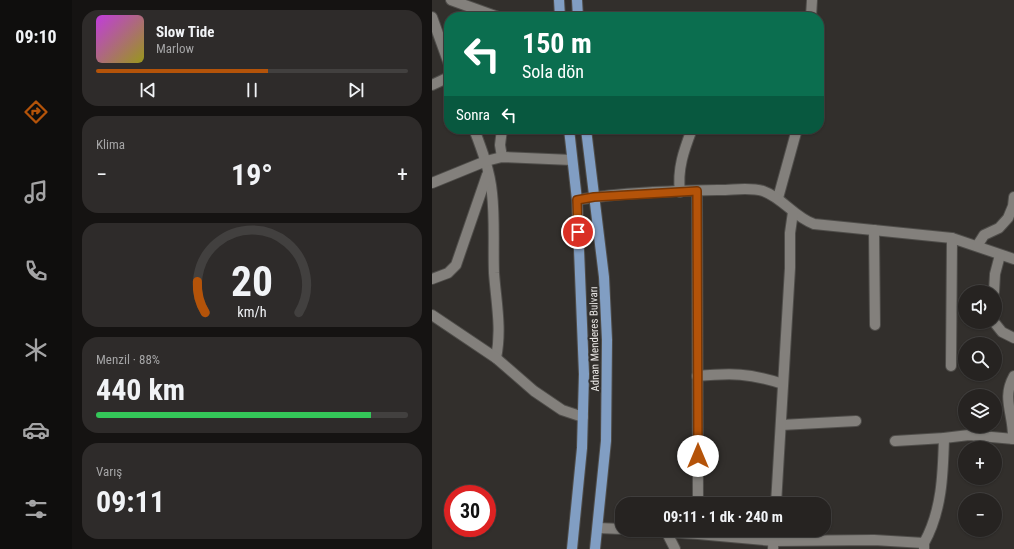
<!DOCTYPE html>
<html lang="tr">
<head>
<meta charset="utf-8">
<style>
  :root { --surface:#262321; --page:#2e2b2a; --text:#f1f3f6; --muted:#a4a4a5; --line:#42403f; --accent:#b45309 }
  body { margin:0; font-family:"Roboto Condensed",sans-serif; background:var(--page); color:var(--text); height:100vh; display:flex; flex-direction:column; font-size:15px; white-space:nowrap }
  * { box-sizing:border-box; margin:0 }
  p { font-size:13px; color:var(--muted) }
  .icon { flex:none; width:22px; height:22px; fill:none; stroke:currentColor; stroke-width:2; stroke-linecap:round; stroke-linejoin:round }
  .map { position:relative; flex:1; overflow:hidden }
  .panel { display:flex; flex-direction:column; gap:10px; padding:10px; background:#151312; width:360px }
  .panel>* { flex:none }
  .banner { position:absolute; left:12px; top:12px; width:380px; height:122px; border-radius:16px; box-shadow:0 1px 3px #0004,0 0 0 1px var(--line); background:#0b6e4f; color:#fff; overflow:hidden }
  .tools { position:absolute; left:526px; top:285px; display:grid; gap:8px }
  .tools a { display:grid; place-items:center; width:44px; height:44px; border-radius:50%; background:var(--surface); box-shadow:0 1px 3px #0004,0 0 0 1px var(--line); font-size:20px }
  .speed { position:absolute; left:12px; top:485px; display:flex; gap:8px; font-size:20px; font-weight:700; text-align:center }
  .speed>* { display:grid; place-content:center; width:52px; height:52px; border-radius:50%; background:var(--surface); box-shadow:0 1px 3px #0004,0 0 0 1px var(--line); line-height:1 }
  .speed .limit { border:6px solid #d22; background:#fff; color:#111 }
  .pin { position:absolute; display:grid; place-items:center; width:34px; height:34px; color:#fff; margin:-17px; border:2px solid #fff; border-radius:50%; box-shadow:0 1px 4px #0007 }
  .me { position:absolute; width:44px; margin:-22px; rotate:0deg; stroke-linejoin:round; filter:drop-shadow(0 0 3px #0008) }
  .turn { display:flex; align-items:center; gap:14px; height:84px; padding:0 12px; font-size:18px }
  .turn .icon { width:52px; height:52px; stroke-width:2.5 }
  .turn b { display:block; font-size:28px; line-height:34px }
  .then { display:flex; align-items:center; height:38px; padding:0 12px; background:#0003; gap:8px; font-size:15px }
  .big { font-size:30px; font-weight:700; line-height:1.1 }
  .panel .tile { flex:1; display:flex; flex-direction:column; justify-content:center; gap:6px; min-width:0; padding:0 14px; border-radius:16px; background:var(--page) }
  .panel .dial { align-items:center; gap:0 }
  .dial svg { height:104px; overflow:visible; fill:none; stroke:var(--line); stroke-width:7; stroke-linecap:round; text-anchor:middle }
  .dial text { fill:var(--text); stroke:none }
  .song { display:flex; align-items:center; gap:12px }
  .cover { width:48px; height:48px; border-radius:6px; background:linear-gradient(135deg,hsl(290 70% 55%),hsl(60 70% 35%)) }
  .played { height:4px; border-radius:2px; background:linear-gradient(90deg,var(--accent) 55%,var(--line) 55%) }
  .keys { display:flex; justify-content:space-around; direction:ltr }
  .heat { display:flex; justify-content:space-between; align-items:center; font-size:22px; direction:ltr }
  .charge { height:6px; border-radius:3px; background:linear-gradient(90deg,#34c759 88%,var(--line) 0) }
  .trip { position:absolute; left:183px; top:497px; width:216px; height:40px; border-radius:16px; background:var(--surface); box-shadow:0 1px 3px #0004,0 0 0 1px var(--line); font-weight:700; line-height:40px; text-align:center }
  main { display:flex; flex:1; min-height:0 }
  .menu { display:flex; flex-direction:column; width:72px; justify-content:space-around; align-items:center; background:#0f0e0d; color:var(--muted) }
  .menu .icon { width:28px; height:28px }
  .menu .selected { color:var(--accent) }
  .menu b { font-size:18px; color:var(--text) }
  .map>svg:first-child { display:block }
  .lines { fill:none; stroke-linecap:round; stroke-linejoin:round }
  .minor-casing { stroke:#4f4d4a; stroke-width:12 }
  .major-casing { stroke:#4f4d4a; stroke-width:12 }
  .minor { stroke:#83807c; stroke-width:10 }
  .major { stroke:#819ec3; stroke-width:10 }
  .route-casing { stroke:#753606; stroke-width:10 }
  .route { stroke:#b45309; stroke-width:7 }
  .labels { text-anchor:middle; stroke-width:4; stroke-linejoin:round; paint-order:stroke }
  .street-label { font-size:11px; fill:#e7e5e3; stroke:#322f2c }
</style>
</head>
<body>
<main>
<nav class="menu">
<b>09:10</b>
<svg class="icon selected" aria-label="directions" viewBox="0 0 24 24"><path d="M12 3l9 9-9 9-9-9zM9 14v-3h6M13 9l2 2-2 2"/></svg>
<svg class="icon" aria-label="music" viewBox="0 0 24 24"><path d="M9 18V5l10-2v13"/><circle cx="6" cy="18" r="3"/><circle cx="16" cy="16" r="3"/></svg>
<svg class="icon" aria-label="phone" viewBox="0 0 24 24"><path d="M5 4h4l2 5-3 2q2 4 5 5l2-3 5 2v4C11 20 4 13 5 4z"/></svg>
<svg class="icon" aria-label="climate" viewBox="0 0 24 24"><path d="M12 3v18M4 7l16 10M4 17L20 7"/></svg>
<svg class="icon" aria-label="car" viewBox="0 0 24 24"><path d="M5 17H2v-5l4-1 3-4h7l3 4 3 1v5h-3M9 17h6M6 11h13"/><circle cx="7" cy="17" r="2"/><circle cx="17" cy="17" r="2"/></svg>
<svg class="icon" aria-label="filters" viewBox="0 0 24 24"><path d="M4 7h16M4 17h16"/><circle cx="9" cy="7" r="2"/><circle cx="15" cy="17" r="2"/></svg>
</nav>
<section class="panel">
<div class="tile">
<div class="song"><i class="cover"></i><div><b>Slow Tide</b><p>Marlow</p></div></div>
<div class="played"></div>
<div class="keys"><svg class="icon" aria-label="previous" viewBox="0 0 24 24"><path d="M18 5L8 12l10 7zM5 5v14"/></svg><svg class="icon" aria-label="pause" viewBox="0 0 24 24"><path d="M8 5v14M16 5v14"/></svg><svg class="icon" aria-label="next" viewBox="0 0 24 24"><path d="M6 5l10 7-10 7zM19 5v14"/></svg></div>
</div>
<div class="tile"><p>Klima</p>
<div class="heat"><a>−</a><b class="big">19°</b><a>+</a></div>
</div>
<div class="tile dial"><svg viewBox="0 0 100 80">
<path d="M14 69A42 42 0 1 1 86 69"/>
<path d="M14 69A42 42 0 0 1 8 45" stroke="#b45309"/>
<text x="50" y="56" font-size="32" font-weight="700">20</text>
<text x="50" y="72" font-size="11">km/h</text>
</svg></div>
<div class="tile"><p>Menzil · 88%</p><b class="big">440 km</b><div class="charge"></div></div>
<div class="tile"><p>Varış</p><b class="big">09:11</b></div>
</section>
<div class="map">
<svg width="582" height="549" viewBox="0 0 582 549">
  <rect width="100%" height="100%" fill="#322f2c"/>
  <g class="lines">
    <defs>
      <g id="minor">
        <polyline points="19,0 66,17"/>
        <polyline points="0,17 17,64"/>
        <polyline points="379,17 380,0"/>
        <polyline points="0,85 17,77"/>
        <path d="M42,129C50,150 58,171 60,193C63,220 61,246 62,273C64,301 70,329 64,358"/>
        <polyline points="70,129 68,145 70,157"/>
        <polyline points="0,183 54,161 70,157 140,160"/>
        <polyline points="265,191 266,504"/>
        <path d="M248,192C245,169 252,150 260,129"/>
        <polyline points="346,198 365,129"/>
        <path d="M145,200C190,192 242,191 288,190C302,190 318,187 331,191C351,198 362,217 382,224L520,238L582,259"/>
        <polyline points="442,230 443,325"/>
        <polyline points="545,246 552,235 567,228 576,218 581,206 582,197"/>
        <polyline points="0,279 16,273 24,265 55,175"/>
        <polyline points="562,292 563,274 568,255"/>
        <polyline points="0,315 64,358 102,391 130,410 151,417"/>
        <polyline points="562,322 570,332 582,338"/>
        <polyline points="519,366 520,238"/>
        <path d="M265,376C300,373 317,373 351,384"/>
        <polyline points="349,425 424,421"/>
        <path d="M581,439C582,414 569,399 582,376"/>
        <polyline points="463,441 512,438 537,435 582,439"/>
        <polyline points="344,504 358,268 358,233 361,212"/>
        <polyline points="166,528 190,529"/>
        <polyline points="198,530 266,534 342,541 442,540 492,543 492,549"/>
        <polyline points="235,533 243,549"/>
        <path d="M492,543C510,511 511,474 512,438"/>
        <polyline points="341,549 342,530"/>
      </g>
      <g id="major">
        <polyline points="127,0 128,17"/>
        <polyline points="145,0 146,17"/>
        <polyline points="137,129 145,200 152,374 150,448 140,549"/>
        <polyline points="154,129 172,277 175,340 174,441 163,549"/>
      </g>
    </defs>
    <use href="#minor" class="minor-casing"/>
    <use href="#major" class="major-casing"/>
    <use href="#minor" class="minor"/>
    <use href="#major" class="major"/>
  </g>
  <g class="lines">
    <defs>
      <polyline id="route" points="146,232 145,200 162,197 265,191 266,456"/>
    </defs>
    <use href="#route" class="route-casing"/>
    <use href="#route" class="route"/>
  </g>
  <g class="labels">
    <g class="street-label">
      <text transform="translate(162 339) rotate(-91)" y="4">Adnan Menderes Bulvarı</text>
    </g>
  </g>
</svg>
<div class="tools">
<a><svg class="icon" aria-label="sound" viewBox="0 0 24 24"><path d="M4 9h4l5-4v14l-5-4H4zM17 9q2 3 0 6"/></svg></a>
<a><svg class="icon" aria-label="search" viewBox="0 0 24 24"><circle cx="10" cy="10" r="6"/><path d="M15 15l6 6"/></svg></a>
<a><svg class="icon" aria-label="layers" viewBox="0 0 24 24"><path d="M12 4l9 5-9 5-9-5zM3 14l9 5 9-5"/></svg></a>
<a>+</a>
<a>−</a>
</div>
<div class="speed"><div class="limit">30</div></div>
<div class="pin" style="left:146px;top:232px;background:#d93025"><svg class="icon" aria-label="arrive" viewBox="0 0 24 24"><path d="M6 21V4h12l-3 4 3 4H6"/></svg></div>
<svg class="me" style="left:266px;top:456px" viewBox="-20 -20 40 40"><circle r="19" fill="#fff"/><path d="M0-13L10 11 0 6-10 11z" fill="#b45309"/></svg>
<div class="trip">09:11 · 1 dk · 240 m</div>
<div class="banner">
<div class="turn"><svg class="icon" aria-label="left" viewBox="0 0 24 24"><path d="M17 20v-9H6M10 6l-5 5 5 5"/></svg><div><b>150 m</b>Sola dön</div></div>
<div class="then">Sonra<svg class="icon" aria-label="left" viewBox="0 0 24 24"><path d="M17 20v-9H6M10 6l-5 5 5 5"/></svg></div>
</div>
</div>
</main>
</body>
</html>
